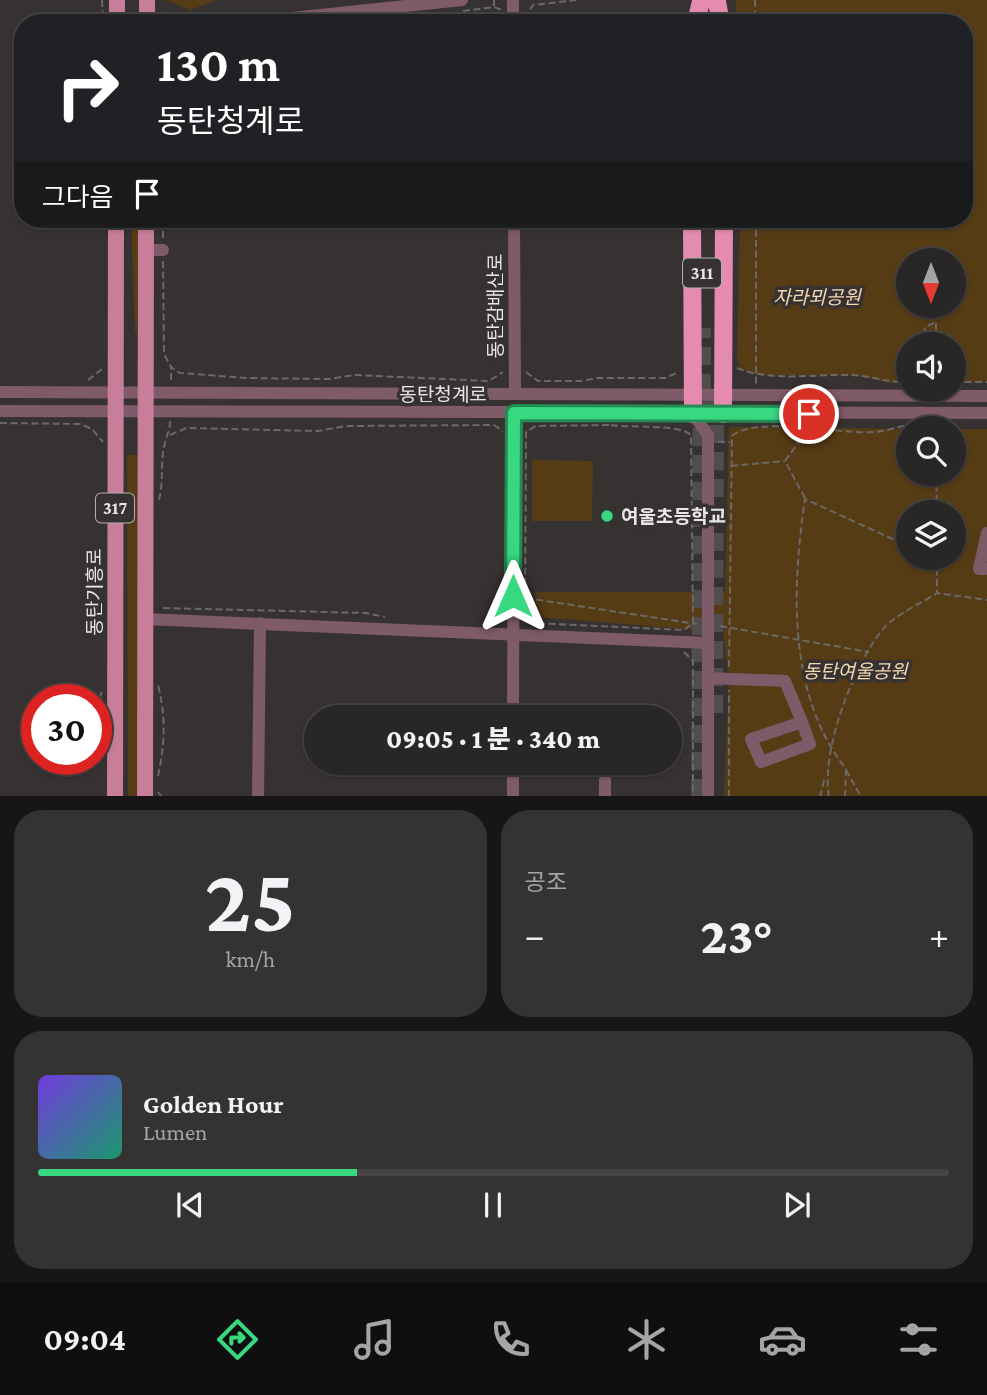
<!DOCTYPE html>
<html lang="ko">
<head>
<meta charset="utf-8">
<style>
  :root { --surface:#292626; --page:#353232; --text:#f1f3f6; --muted:#a5a5a7; --line:#454343; --accent:#38d880 }
  body { margin:0; font-family:"Crimson Pro","Noto Sans KR",serif; background:var(--page); color:var(--text); height:100vh; display:flex; flex-direction:column; font-size:26px; white-space:nowrap }
  * { box-sizing:border-box; margin:0 }
  p { font-size:23px; color:var(--muted) }
  .icon { flex:none; width:38px; height:38px; fill:none; stroke:currentColor; stroke-width:2; stroke-linecap:round; stroke-linejoin:round }
  .map { position:relative; height:796px; overflow:hidden }
  .details { display:flex; flex-direction:column; gap:14px; padding:14px; background:#171515; flex:1 }
  .details>* { flex:none }
  .hud { position:absolute; left:14px; top:14px; width:959px; height:214px; border-radius:28px; box-shadow:0 2px 5px #0004,0 0 0 2px var(--line); background:#202124; color:#fff; overflow:hidden }
  .needle { width:46px; rotate:180deg }
  .buttons { position:absolute; left:896px; top:248px; display:grid; gap:14px }
  .buttons a { display:grid; place-items:center; width:70px; height:70px; border-radius:50%; background:var(--surface); box-shadow:0 2px 5px #0004,0 0 0 2px var(--line); font-size:35px }
  .speed { position:absolute; left:21px; top:684px; display:flex; gap:14px; font-size:35px; font-weight:700; text-align:center }
  .speed>* { display:grid; place-content:center; width:91px; height:91px; border-radius:50%; background:var(--surface); box-shadow:0 2px 5px #0004,0 0 0 2px var(--line); line-height:1 }
  .speed .limit { border:10px solid #d22; background:#fff; color:#111 }
  .pin { position:absolute; display:grid; place-items:center; width:60px; height:60px; color:#fff; margin:-30px; border:4px solid #fff; border-radius:50%; box-shadow:0 2px 7px #0007 }
  .me { position:absolute; width:77px; margin:-38px; rotate:0deg; stroke-linejoin:round; filter:drop-shadow(0 0 5px #0008) }
  .turn { display:flex; align-items:center; gap:24px; height:147px; padding:0 28px; font-size:32px }
  .turn .icon { width:91px; height:91px; stroke-width:2.5 }
  .turn b { display:block; font-size:49px; line-height:60px }
  .then { display:flex; align-items:center; height:66px; padding:0 28px; background:#0003; gap:14px; font-size:26px }
  .big { font-size:52px; font-weight:800; line-height:1.1 }
  .details .card { flex:1; display:flex; flex-direction:column; justify-content:center; gap:10px; min-width:0; padding:0 24px; border-radius:28px; background:var(--page) }
  .details .dial { align-items:center; gap:0 }
  .dial b { font-size:91px; line-height:1 }
  .song { display:flex; align-items:center; gap:21px }
  .cover { width:84px; height:84px; border-radius:10px; background:linear-gradient(135deg,hsl(260 70% 55%),hsl(160 70% 35%)) }
  .played { height:7px; border-radius:4px; background:linear-gradient(90deg,var(--accent) 35%,var(--line) 35%) }
  .keys { display:flex; justify-content:space-around; direction:ltr }
  .heat { display:flex; justify-content:space-between; align-items:center; font-size:38px; direction:ltr }
  .details .tiles { flex:1; display:grid; gap:14px; grid-template-columns:1fr 1fr }
  .card:last-child { grid-column:span 2 }
  .trip { position:absolute; left:304px; top:705px; width:378px; height:70px; border-radius:35px; background:var(--surface); box-shadow:0 2px 5px #0004,0 0 0 2px var(--line); font-weight:800; line-height:70px; text-align:center }
  .dock { display:flex; height:112px; justify-content:space-around; align-items:center; background:#100f0f; color:var(--muted) }
  .dock .icon { width:49px; height:49px }
  .dock .current { color:var(--accent) }
  .dock b { font-size:32px; color:var(--text) }
  .map>svg:first-child { display:block }
  .green { fill:#563c14; fill-rule:evenodd }
  .lines { fill:none; stroke-linecap:round; stroke-linejoin:round }
  .highway-tunnel { stroke:#524d4d; stroke-width:18; stroke-dasharray:18 9; stroke-linecap:butt }
  .path { stroke:#6d6868; stroke-width:2; stroke-dasharray:7 3.5; stroke-linecap:butt }
  .minor { stroke:#7f5a68; stroke-width:12 }
  .major { stroke:#c87e9b; stroke-width:16 }
  .highway { stroke:#e58baf; stroke-width:18 }
  .route-casing { stroke:#248c53; stroke-width:18 }
  .route { stroke:#38d880; stroke-width:12 }
  .poi-dot { fill:#38d880; stroke:#373232; stroke-width:2.5 }
  .labels { text-anchor:middle; stroke-width:7; stroke-linejoin:round; paint-order:stroke }
  .shield { fill:#373232; stroke:#b4b0b0; stroke-width:2 }
  .shield-label { font-size:18px; font-weight:bold; fill:#e9e6e6 }
  .park-label { font-size:19px; font-style:italic; fill:#f4d8b2; stroke:#373232 }
  .street-label { font-size:19px; fill:#e9e6e6; stroke:#373232 }
  .poi-label { font-size:19px; font-weight:bold; fill:#e9e6e6; stroke:#373232; text-anchor:start }
</style>
</head>
<body>
<div class="map">
<svg width="987" height="797" viewBox="0 0 987 797">
  <rect width="100%" height="100%" fill="#373232"/>
  <g class="green">
    <polygon points="166,0 217,0 190,10"/>
    <path d="M736,0H987V382H954V345H908V382L891,383L853,375H756L740,369L737,358L740,219H964V23H736ZM908,261H954V306H908Z"/>
    <polygon points="131,219 139,219 137,334 135,332"/>
    <path d="M729,427L923,429H908V474H954V429H987V796H724L729,678L723,632L537,617L535,592H725ZM908,513H954V558H908Z"/>
    <polygon points="127,455 139,455 140,797 128,796"/>
    <polygon points="532,460 593,461 592,521 532,521"/>
  </g>
  <g class="lines">
    <g class="highway-tunnel">
      <polyline points="714,713 715,398"/>
      <polyline points="700,797 702,328"/>
    </g>
    <g class="path">
      <polyline points="102,0 103,23"/>
      <polyline points="494,0 494,6"/>
      <polyline points="755,0 755,23"/>
      <polyline points="463,11 494,7 502,10"/>
      <polyline points="160,12 166,23"/>
      <polyline points="524,18 533,5 577,0"/>
      <polyline points="371,23 447,13"/>
      <polyline points="756,219 756,386"/>
      <polyline points="163,238 163,219"/>
      <polyline points="163,261 164,354 171,367 180,373 247,378 329,379 354,375 489,381 503,372"/>
      <polyline points="923,345 925,327 936,322 936,345"/>
      <path d="M737,368C771,382 812,374 849,375C869,375 888,383 908,382"/>
      <polyline points="526,372 538,381 581,381 598,378 665,378 679,372"/>
      <polyline points="88,380 102,369"/>
      <polyline points="171,380 171,368"/>
      <polyline points="954,382 987,382"/>
      <polyline points="0,423 80,424 92,429 103,442"/>
      <path d="M611,425C629,428 680,424 691,435L693,623L684,630L534,623L525,614L526,432L536,426Z"/>
      <polyline points="170,435 186,428 318,431 346,426 494,425 503,431"/>
      <polyline points="718,442 730,442"/>
      <polyline points="731,466 784,461"/>
      <polyline points="936,474 937,513"/>
      <polyline points="805,498 785,461 809,428"/>
      <path d="M159,500C164,481 160,457 165,443C167,434 170,431 170,421"/>
      <polyline points="937,558 937,592"/>
      <polyline points="526,598 697,624"/>
      <polyline points="163,608 366,613 385,617"/>
      <polyline points="720,626 869,652"/>
      <polyline points="684,652 693,661 693,797"/>
      <path d="M729,667L732,436C756,415 842,435 875,432C888,431 900,426 912,424"/>
      <path d="M101,761C97,738 94,714 102,691"/>
      <polyline points="846,770 861,797"/>
      <path d="M158,776C165,744 166,717 158,685"/>
      <polyline points="158,792 162,797"/>
      <polyline points="729,797 729,690"/>
      <polyline points="820,797 825,777"/>
      <path d="M829,797C821,750 853,666 883,629C895,615 920,604 937,593L987,600"/>
      <path d="M845,797L846,769C787,694 792,587 805,499L908,546"/>
    </g>
    <g class="minor">
      <polyline points="513,0 513,23"/>
      <polyline points="244,23 462,0"/>
      <polyline points="514,219 515,393"/>
      <polyline points="146,250 163,250"/>
      <polyline points="0,392 987,396"/>
      <polyline points="0,411 987,413"/>
      <polyline points="693,414 708,435 708,797"/>
      <polyline points="987,533 979,569 987,569"/>
      <polyline points="145,619 708,643"/>
      <polyline points="708,678 785,681 802,722 751,739 761,762 810,744 802,722"/>
      <polyline points="513,718 514,413"/>
      <polyline points="513,763 513,797"/>
      <polyline points="605,780 605,797"/>
      <polyline points="258,797 260,623"/>
    </g>
    <g class="major">
      <polyline points="117,23 117,0"/>
      <polyline points="147,23 147,0"/>
      <polyline points="115,797 116,219"/>
      <polyline points="145,797 146,219"/>
    </g>
    <g class="highway">
      <polyline points="717,2 721,23"/>
      <polyline points="696,23 701,1"/>
      <polyline points="692,219 693,414"/>
      <polyline points="723,414 724,219"/>
    </g>
  </g>
  <g class="lines">
    <defs>
      <polyline id="route" points="513,596 514,413 809,414"/>
    </defs>
    <use href="#route" class="route-casing"/>
    <use href="#route" class="route"/>
  </g>
  <circle class="poi-dot" cx="607" cy="516" r="7"/>
  <g class="labels">
    <g class="shield">
      <rect x="683" y="258.5" width="38" height="29" rx="5"/>
      <rect x="96" y="493.5" width="38" height="29" rx="5"/>
    </g>
    <g class="shield-label">
      <text x="702" y="279">311</text>
      <text x="115" y="514">317</text>
    </g>
    <g class="park-label">
      <text x="817" y="304">자라뫼공원</text>
      <text x="855" y="678">동탄여울공원</text>
    </g>
    <g class="street-label">
      <text transform="translate(495 306) rotate(-90)" y="7">동탄감배산로</text>
      <text x="443" y="401">동탄청계로</text>
      <text transform="translate(94 592) rotate(-90)" y="7">동탄기흥로</text>
    </g>
    <g class="poi-label">
      <text x="621" y="523">여울초등학교</text>
    </g>
  </g>
</svg>
<div class="buttons">
<a><svg class="needle" viewBox="-14 -14 28 28"><path d="M0-13l5 13h-10z" fill="#e53935"/><path d="M0 13l5-13h-10z" fill="#a5a5a7"/></svg></a>
<a><svg class="icon" aria-label="sound" viewBox="0 0 24 24"><path d="M4 9h4l5-4v14l-5-4H4zM17 9q2 3 0 6"/></svg></a>
<a><svg class="icon" aria-label="search" viewBox="0 0 24 24"><circle cx="10" cy="10" r="6"/><path d="M15 15l6 6"/></svg></a>
<a><svg class="icon" aria-label="layers" viewBox="0 0 24 24"><path d="M12 4l9 5-9 5-9-5zM3 14l9 5 9-5"/></svg></a>
</div>
<div class="speed"><div class="limit">30</div></div>
<div class="pin" style="left:809px;top:414px;background:#d93025"><svg class="icon" aria-label="arrive" viewBox="0 0 24 24"><path d="M6 21V4h12l-3 4 3 4H6"/></svg></div>
<svg class="me" style="left:513px;top:596px" viewBox="-20 -20 40 40"><path d="M0-17L14 15 0 8-14 15z" fill="#38d880" stroke="#fff" stroke-width="4"/></svg>
<div class="trip">09:05 · 1 분 · 340 m</div>
<div class="hud">
<div class="turn"><svg class="icon" aria-label="right" viewBox="0 0 24 24"><path d="M7 20v-9h11M14 6l5 5-5 5"/></svg><div><b>130 m</b>동탄청계로</div></div>
<div class="then">그다음<svg class="icon" aria-label="arrive" viewBox="0 0 24 24"><path d="M6 21V4h12l-3 4 3 4H6"/></svg></div>
</div>
</div>
<section class="details">
<div class="tiles">
<div class="card dial"><b>25</b><p>km/h</p></div>
<div class="card"><p>공조</p>
<div class="heat"><a>−</a><b class="big">23°</b><a>+</a></div>
</div>
<div class="card">
<div class="song"><i class="cover"></i><div><b>Golden Hour</b><p>Lumen</p></div></div>
<div class="played"></div>
<div class="keys"><svg class="icon" aria-label="previous" viewBox="0 0 24 24"><path d="M18 5L8 12l10 7zM5 5v14"/></svg><svg class="icon" aria-label="pause" viewBox="0 0 24 24"><path d="M8 5v14M16 5v14"/></svg><svg class="icon" aria-label="next" viewBox="0 0 24 24"><path d="M6 5l10 7-10 7zM19 5v14"/></svg></div>
</div>
</div>
</section>
<nav class="dock">
<b>09:04</b>
<svg class="icon current" aria-label="directions" viewBox="0 0 24 24"><path d="M12 3l9 9-9 9-9-9zM9 14v-3h6M13 9l2 2-2 2"/></svg>
<svg class="icon" aria-label="music" viewBox="0 0 24 24"><path d="M9 18V5l10-2v13"/><circle cx="6" cy="18" r="3"/><circle cx="16" cy="16" r="3"/></svg>
<svg class="icon" aria-label="phone" viewBox="0 0 24 24"><path d="M5 4h4l2 5-3 2q2 4 5 5l2-3 5 2v4C11 20 4 13 5 4z"/></svg>
<svg class="icon" aria-label="climate" viewBox="0 0 24 24"><path d="M12 3v18M4 7l16 10M4 17L20 7"/></svg>
<svg class="icon" aria-label="car" viewBox="0 0 24 24"><path d="M5 17H2v-5l4-1 3-4h7l3 4 3 1v5h-3M9 17h6M6 11h13"/><circle cx="7" cy="17" r="2"/><circle cx="17" cy="17" r="2"/></svg>
<svg class="icon" aria-label="filters" viewBox="0 0 24 24"><path d="M4 7h16M4 17h16"/><circle cx="9" cy="7" r="2"/><circle cx="15" cy="17" r="2"/></svg>
</nav>
</body>
</html>
